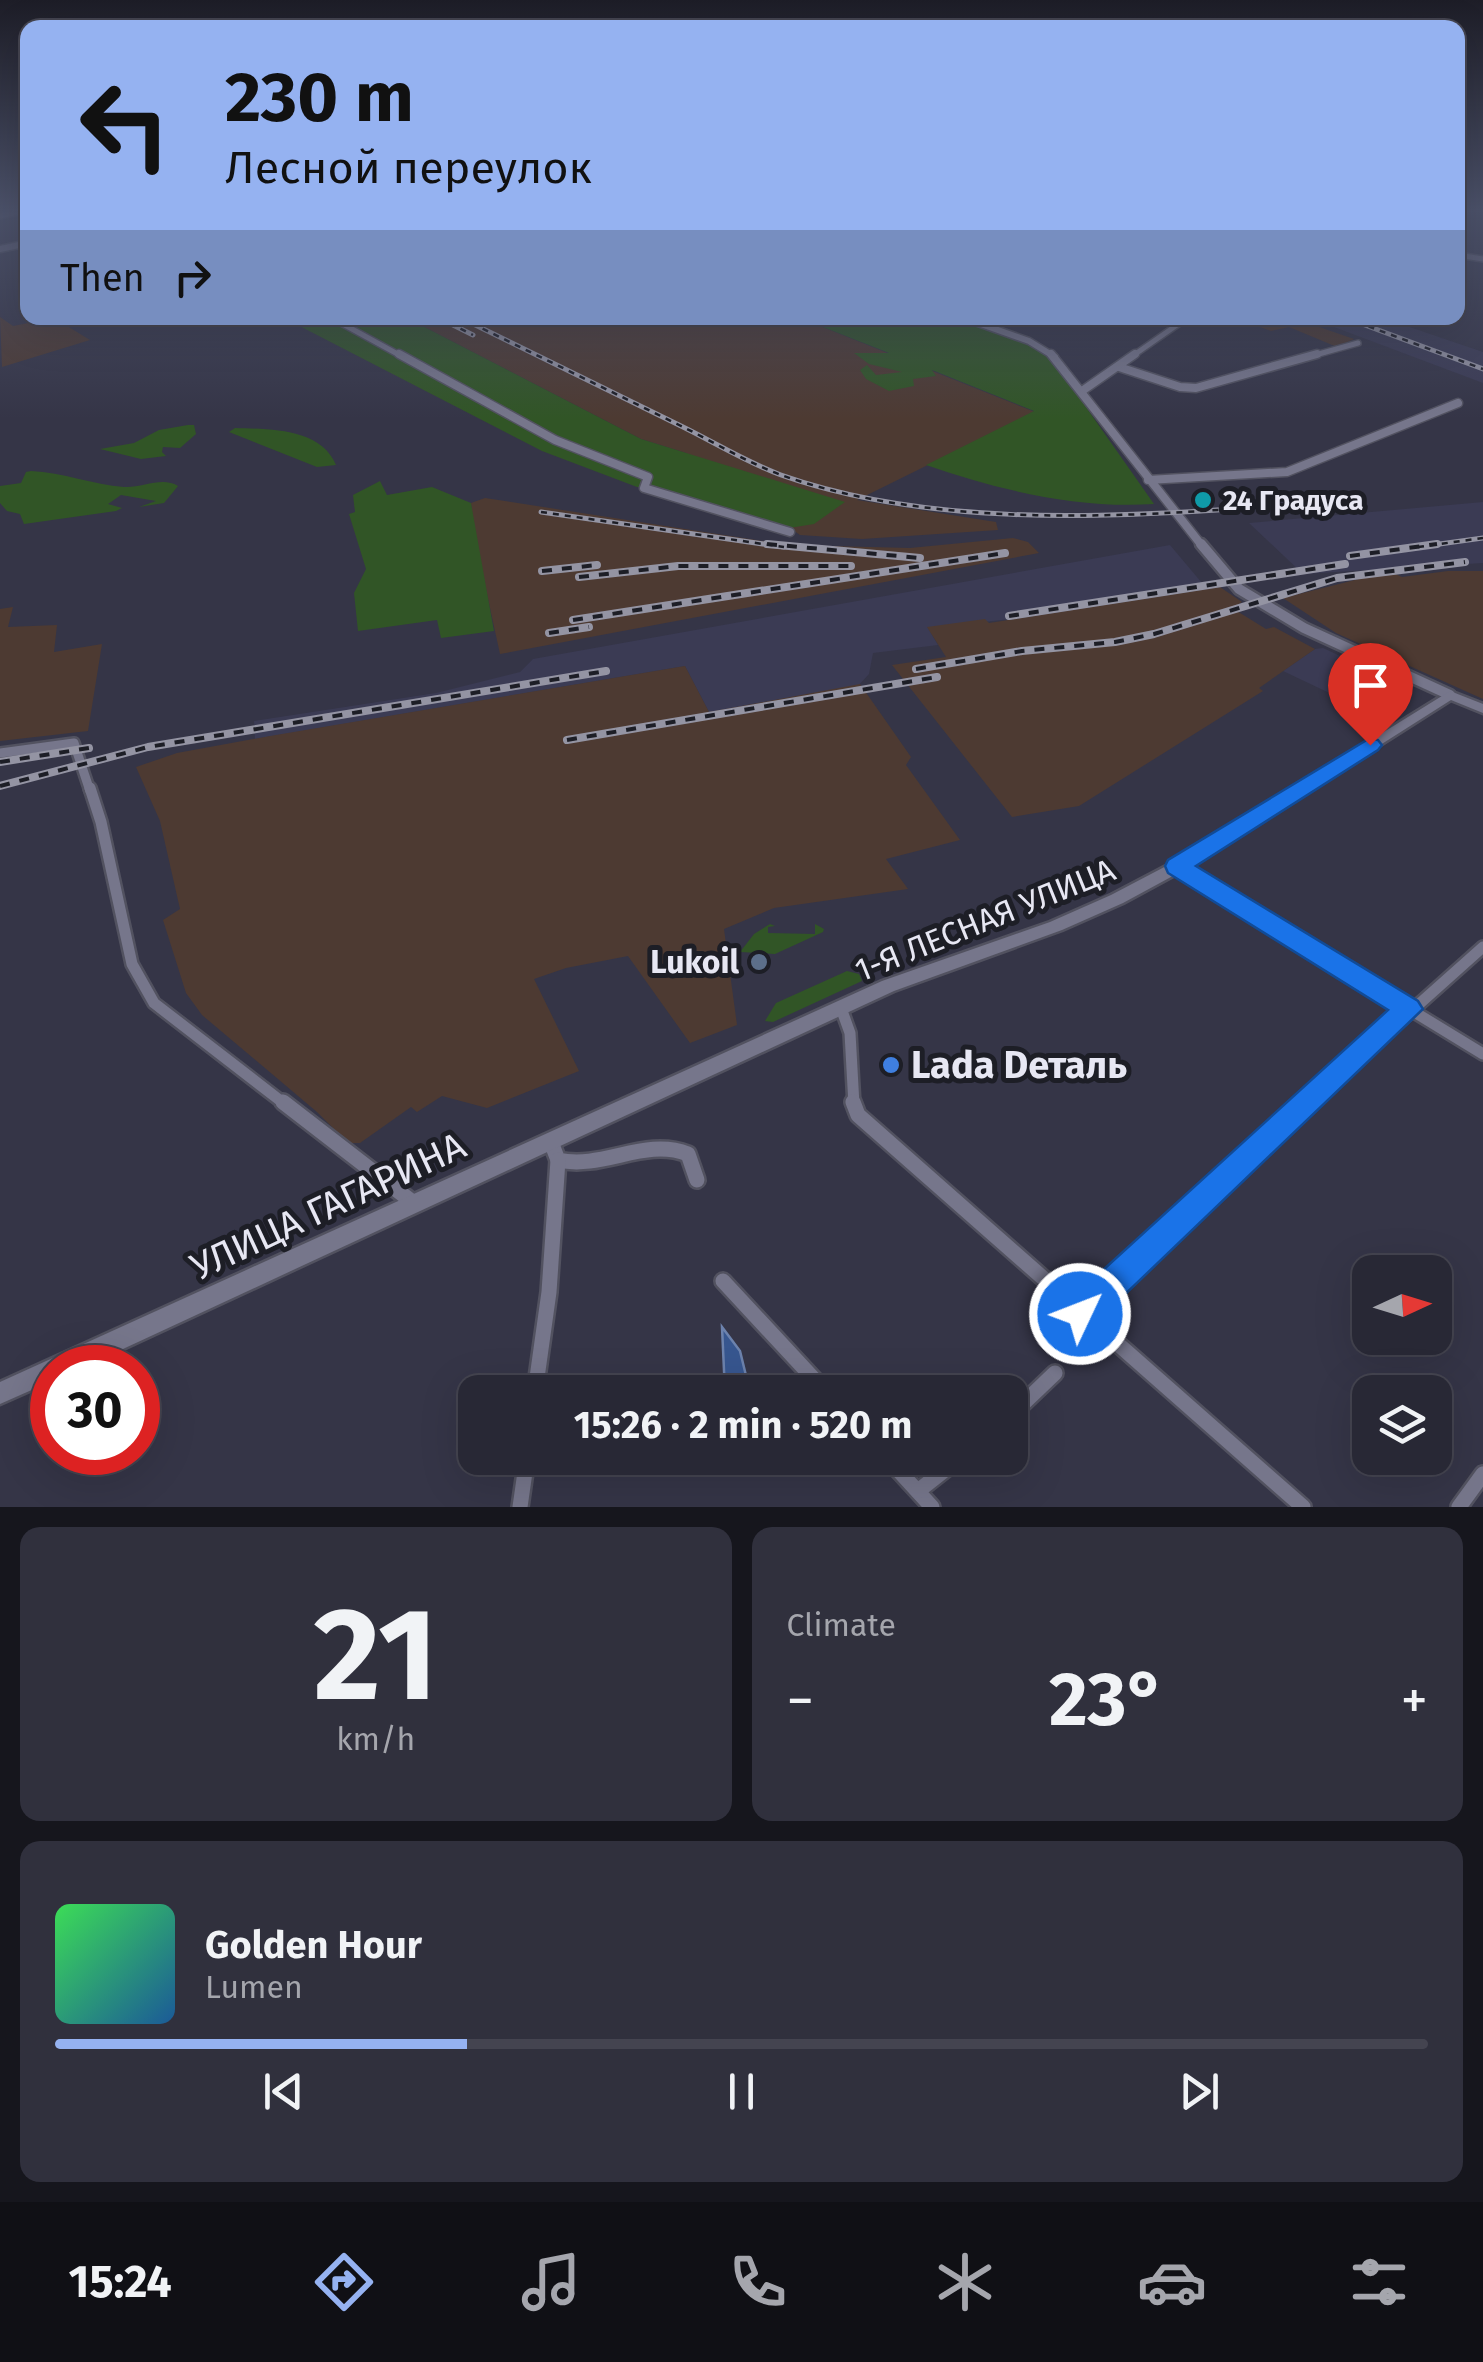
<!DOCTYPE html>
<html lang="en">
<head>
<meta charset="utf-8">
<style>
  :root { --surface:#282835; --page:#30303d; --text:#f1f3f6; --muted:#a5a6ad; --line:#444450; --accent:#95b2f1 }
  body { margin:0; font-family:"Fira Sans",sans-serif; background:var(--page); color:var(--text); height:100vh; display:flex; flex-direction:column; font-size:38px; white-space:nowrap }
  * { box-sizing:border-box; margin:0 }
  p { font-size:32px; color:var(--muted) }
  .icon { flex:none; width:55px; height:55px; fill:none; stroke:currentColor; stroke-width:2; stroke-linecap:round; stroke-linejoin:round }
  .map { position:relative; height:1507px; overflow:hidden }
  .sheet { display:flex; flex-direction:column; gap:20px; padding:20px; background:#16161d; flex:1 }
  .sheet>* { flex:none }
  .top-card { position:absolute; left:20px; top:20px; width:1445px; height:305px; border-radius:20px; box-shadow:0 10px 40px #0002,0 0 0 2px var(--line); background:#95b2f1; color:#111; overflow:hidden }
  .needle { width:65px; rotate:86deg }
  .tools { position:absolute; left:1352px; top:1255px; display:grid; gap:20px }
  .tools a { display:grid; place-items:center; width:100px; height:100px; border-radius:20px; background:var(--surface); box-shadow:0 10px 40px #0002,0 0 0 2px var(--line); font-size:50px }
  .speed { position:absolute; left:30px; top:1345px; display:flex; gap:20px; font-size:50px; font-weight:700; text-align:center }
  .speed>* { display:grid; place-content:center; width:130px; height:130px; border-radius:50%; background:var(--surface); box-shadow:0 10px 40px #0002,0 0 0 2px var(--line); line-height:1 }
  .speed .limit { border:15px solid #d22; background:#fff; color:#111 }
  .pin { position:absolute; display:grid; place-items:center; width:85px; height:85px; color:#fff; margin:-102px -42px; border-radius:50% 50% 50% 0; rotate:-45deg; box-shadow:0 0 10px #0007 }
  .pin .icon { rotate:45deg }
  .me { position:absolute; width:110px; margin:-55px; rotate:47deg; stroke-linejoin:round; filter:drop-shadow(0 0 8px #0008) }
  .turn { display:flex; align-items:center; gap:35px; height:210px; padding:0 40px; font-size:45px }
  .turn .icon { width:130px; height:130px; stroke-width:2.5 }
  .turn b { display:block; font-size:70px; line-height:85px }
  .then { display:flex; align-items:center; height:95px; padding:0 40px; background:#0003; gap:20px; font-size:38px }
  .big { font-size:75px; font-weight:700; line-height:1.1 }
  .sheet .widget { flex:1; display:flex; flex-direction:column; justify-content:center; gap:15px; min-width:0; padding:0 35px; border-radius:20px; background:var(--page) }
  .sheet .dial { align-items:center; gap:0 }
  .dial b { font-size:130px; line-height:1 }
  .song { display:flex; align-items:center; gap:30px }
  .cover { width:120px; height:120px; border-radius:15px; background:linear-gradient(135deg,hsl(130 70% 55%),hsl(210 70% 35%)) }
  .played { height:10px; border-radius:5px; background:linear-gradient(90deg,var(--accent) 30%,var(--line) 30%) }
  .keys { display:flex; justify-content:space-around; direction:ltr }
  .heat { display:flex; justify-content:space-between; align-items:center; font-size:55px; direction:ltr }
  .sheet .tiles { flex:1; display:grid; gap:20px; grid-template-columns:1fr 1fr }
  .widget:last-child { grid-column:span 2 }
  .trip { position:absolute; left:458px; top:1375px; width:570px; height:100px; border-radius:20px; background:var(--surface); box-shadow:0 10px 40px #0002,0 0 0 2px var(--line); font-weight:700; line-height:100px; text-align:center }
  .menu { display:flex; height:160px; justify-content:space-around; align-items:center; background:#101015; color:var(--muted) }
  .menu .icon { width:70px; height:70px }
  .menu .on { color:var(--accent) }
  .menu b { font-size:45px; color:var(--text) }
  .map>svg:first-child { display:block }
  .built { fill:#3b3b54 }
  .industrial { fill:#4d3a32 }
  .green { fill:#315526 }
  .water { fill:#37568f; stroke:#6c82ad; stroke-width:2.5 }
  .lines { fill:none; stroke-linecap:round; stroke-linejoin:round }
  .minor-far4-casing { stroke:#525260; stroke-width:8 }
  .minor-far3-casing { stroke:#525260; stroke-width:11 }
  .minor-far2-casing { stroke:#525260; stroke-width:14 }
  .minor-far1-casing { stroke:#525260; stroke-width:16 }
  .minor-casing { stroke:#525260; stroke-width:20 }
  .tertiary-far2-casing { stroke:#525260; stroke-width:9 }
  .tertiary-far1-casing { stroke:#525260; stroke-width:11 }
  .tertiary-casing { stroke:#525260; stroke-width:15 }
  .secondary-casing { stroke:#525260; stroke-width:5 }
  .minor-far4 { stroke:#76768b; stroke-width:5 }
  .minor-far3 { stroke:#76768b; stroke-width:8 }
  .minor-far2 { stroke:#76768b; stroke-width:9 }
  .minor-far1 { stroke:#76768b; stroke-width:11 }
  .minor { stroke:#76768b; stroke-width:15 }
  .tertiary-far2 { stroke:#76768b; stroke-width:6 }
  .tertiary-far1 { stroke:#76768b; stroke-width:8 }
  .tertiary { stroke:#76768b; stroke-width:10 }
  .secondary { fill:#76768b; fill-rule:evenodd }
  .rail-far1-casing { stroke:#9494a3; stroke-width:5 }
  .rail-casing { stroke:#9494a3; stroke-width:8 }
  .rail-far1 { stroke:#1d1e26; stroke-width:2.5; stroke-dasharray:6; stroke-linecap:butt }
  .rail { stroke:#1d1e26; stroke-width:4; stroke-dasharray:10; stroke-linecap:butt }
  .route { fill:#1a73e8; stroke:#114b97; stroke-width:2.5 }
  .culture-dot { fill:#0f9aa8; stroke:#1d1e26; stroke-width:4 }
  .service-dot { fill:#5c6f8a; stroke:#1d1e26; stroke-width:4 }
  .shop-dot { fill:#3f7fe0; stroke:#1d1e26; stroke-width:4 }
  .labels { text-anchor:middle; stroke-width:10; stroke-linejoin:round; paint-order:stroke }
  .far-poi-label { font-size:28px; font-weight:bold; fill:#e7e7f3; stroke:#1d1e26; text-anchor:start }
  .street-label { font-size:32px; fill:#e7e7f3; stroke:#1d1e26 }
  .poi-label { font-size:32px; font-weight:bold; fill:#e7e7f3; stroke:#1d1e26; text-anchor:end }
  .near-poi-label { font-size:38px; font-weight:bold; fill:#e7e7f3; stroke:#1d1e26; text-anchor:start }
  .near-street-label { font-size:38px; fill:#e7e7f3; stroke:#1d1e26 }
</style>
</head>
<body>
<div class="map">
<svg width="1483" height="1507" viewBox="0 0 1483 1507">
  <rect width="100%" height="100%" fill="#353547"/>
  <g class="built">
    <polygon points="1310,318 1383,318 1483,352 1483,383"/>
    <polygon points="1483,502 1483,563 1303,574 1249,523"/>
    <polygon points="1170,545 1207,589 1039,616 928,628 938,645 873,653 869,674 857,687 709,712 685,666 255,739 254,721 436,693 520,672 533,659"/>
    <polygon points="1323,648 1402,685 1409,697 1378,716 1283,671 1315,649"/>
  </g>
  <g class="industrial">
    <polygon points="0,317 13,326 54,318 90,340 2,367"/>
    <polygon points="407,318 800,318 1035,412 857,500 996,522 998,530 862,539 800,535 686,453 641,439"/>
    <polygon points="1235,318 1293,318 1354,339 1337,347 1289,327 1271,331"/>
    <polygon points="485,498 789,545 910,548 1013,538 1028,542 1039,553 500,654 474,534 471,503"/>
    <polygon points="1448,571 1483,571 1483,699 1336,633 1283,598 1379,574 1393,573 1402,577"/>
    <polygon points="1220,587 1242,602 1232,608 1266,629 1274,627 1315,649 1259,688 1263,691 1079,806 1012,817 892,665 946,657 927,627 985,619 989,623"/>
    <polygon points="13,607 8,627 57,625 54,652 102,644 88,731 0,741 0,609"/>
    <polygon points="685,666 709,712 860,684 911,757 906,765 960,840 886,859 908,889 774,908 724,929 737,1025 690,1043 628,956 566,968 534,979 579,1071 487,1108 442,1096 417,1112 411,1107 360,1143 348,1143 317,1112 202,1015 186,993 163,920 180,909 160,821 136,767 177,753 270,736"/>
  </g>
  <g class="green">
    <polygon points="284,318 407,318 641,439 845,502 814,524 783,529 652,487 637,487 542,451"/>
    <path d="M800,318H955L1031,345L1043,352L1074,390L1154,504C1077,509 998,490 926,465L1034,411L932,370L936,376L913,379L914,386L889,391L866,379L860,370L867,365L876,375L902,372L869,364L854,353H889Z"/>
    <polygon points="188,425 194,425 196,434 180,448 163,447 162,452 166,456 141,459 100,449 134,443 159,430"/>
    <path d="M235,428C269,429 321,428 336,465L317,467L229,432Z"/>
    <path d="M31,471C63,472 93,485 124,487C143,488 162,476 178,486L164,503L139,507L156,501L121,495L108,504L122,508L116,511L24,524L20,514L7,511L0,503V486L21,483L26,472Z"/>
    <polygon points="380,481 387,495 432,487 471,503 494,631 441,638 437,620 358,631 354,593 366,569 349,514 355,512 353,495"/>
    <polygon points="770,924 775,926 768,927 768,933 815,934 815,924 824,929 823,932 775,954 740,952 754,934"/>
    <polygon points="847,971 859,974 862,981 773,1022 765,1021 776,1003"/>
  </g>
  <polygon class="water" points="722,1327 740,1351 750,1392 725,1392"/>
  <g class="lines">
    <defs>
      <g id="minor-far4">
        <polyline points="0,216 21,211"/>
        <polyline points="1458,255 1483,259"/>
        <polyline points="332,318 403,357"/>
        <polyline points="1131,357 1187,318"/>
        <polyline points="1308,357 1358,343"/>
      </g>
      <g id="minor-far3">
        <polyline points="399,354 555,440 648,477 644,488 790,532"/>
        <polyline points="1119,367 1180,387 1196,388 1317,354"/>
        <polyline points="1082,391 1135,354"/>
        <polyline points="1148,480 1287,472 1458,403"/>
      </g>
      <polyline id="minor-far2" points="0,753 74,743 90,791"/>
      <g id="minor-far1">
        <polyline points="90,788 101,822 132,964 154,1003 286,1105"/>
        <polyline points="1177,867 1483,1054"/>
        <polyline points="841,1008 850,1033 854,1105"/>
        <polyline points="1306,1105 1483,947"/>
      </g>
      <g id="minor">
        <polyline points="283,1102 415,1204"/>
        <polyline points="853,1102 858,1115 1303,1507"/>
        <path d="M551,1142L558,1160C604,1170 644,1137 688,1154L697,1180"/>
        <polyline points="723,1281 826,1392"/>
        <polyline points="1080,1314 1308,1102"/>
        <polyline points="535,1392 549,1292 558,1160"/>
        <polyline points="1010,1416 1055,1373"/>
        <polyline points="887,1458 932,1507"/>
        <polyline points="918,1491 960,1458"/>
        <polyline points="520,1507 527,1458"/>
        <polyline points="1459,1507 1483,1474"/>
      </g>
      <g id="tertiary-far2">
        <polyline points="0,249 28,243"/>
        <polyline points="964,318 1029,341 1055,357"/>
      </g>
      <polyline id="tertiary-far1" points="1051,354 1203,547"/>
      <polyline id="tertiary" points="1201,544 1239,589 1304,628 1450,695"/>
      <polygon id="secondary" points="1450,691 1483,704 1483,713 1451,700 1182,871 1123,903 1062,930 894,991 82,1368 52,1368 52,1381 0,1404 0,1382 882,981 1050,922 1111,895 1172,863"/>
    </defs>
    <use href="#minor-far4" class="minor-far4-casing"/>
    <use href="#minor-far3" class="minor-far3-casing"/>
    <use href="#minor-far2" class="minor-far2-casing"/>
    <use href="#minor-far1" class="minor-far1-casing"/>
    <use href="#minor" class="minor-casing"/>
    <use href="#tertiary-far2" class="tertiary-far2-casing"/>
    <use href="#tertiary-far1" class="tertiary-far1-casing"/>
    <use href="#tertiary" class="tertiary-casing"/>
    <use href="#secondary" class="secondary-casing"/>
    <use href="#minor-far4" class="minor-far4"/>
    <use href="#minor-far3" class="minor-far3"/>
    <use href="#minor-far2" class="minor-far2"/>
    <use href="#minor-far1" class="minor-far1"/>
    <use href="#minor" class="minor"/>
    <use href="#tertiary-far2" class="tertiary-far2"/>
    <use href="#tertiary-far1" class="tertiary-far1"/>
    <use href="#tertiary" class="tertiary"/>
    <use href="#secondary" class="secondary"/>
    <defs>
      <g id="rail-far1">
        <polyline points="439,318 473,335"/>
        <path d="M461,318C534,354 606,389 679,425C712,441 746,462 781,475C923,525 1097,519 1246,508"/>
        <polyline points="1346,318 1483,369"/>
        <polyline points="541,512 784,547"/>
        <polyline points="1418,547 1483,538"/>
      </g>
      <g id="rail">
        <polyline points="767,544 920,558"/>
        <polyline points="1350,556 1437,544"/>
        <polyline points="542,571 597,565"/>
        <polyline points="579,577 678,566 851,566"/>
        <polyline points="1009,616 1345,564"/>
        <polyline points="573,620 1005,553"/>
        <polyline points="549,633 589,627"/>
        <polyline points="916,669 1022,651 1115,642 1154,634 1337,578 1465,562"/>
        <polyline points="567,740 937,677"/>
        <polyline points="0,762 89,748"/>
        <polyline points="0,786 148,747 606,671"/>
      </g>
    </defs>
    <use href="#rail-far1" class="rail-far1-casing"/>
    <use href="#rail" class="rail-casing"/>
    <use href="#rail-far1" class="rail-far1"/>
    <use href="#rail" class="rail"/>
  </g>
  <linearGradient id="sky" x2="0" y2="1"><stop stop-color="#1d1d27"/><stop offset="0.5" stop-color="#4b5169"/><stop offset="1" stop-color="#4b5169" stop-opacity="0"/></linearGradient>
  <rect width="1483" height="419" fill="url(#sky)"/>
  <polygon class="route" points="1370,738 1378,740 1382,745 1378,750 1196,866 1418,1001 1423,1009 1093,1325 1080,1330 1068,1325 1063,1314 1068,1302 1388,1010 1168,873 1165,866 1168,860"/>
  <circle class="culture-dot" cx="1203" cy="500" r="10"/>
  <circle class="service-dot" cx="759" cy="962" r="10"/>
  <circle class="shop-dot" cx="891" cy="1065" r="10"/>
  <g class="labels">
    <g class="far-poi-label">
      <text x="1223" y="510">24 Градуса</text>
    </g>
    <g class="street-label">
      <text transform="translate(985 920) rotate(-22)" y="11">1-Я ЛЕСНАЯ УЛИЦА</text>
    </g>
    <g class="poi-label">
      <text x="739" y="973">Lukoil</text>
    </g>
    <g class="near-poi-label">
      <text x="911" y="1078">Lada Dеталь</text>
    </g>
    <g class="near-street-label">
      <text transform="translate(328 1206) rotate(-25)" y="13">УЛИЦА ГАГАРИНА</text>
    </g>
  </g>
</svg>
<div class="tools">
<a><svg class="needle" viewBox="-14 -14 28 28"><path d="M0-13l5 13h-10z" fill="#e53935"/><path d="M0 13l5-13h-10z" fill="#a5a6ad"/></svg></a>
<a><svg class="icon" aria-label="layers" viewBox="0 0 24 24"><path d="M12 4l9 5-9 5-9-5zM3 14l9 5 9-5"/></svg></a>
</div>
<div class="speed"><div class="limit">30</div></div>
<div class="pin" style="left:1370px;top:745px;background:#d93025"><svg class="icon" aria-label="arrive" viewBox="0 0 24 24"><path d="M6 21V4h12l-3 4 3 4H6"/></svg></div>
<svg class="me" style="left:1080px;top:1314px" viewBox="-20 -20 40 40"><circle r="17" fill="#1a73e8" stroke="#fff" stroke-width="3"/><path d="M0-11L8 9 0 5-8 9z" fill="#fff"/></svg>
<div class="trip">15:26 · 2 min · 520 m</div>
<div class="top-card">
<div class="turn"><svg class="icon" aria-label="left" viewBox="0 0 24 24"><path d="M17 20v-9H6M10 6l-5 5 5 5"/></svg><div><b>230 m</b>Лесной переулок</div></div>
<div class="then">Then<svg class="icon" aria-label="right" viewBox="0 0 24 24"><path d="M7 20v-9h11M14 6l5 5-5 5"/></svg></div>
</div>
</div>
<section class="sheet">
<div class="tiles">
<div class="widget dial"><b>21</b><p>km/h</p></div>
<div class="widget"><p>Climate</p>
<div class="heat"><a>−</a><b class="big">23°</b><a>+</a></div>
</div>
<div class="widget">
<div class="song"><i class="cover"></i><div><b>Golden Hour</b><p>Lumen</p></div></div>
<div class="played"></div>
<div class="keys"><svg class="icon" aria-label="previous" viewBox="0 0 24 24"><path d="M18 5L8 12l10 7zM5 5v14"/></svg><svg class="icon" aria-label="pause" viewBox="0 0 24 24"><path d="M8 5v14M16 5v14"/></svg><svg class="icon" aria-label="next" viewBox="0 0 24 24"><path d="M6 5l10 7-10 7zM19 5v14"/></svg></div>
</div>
</div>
</section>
<nav class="menu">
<b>15:24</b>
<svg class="icon on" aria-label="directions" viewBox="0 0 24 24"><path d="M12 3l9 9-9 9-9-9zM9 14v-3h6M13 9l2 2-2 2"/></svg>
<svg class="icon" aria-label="music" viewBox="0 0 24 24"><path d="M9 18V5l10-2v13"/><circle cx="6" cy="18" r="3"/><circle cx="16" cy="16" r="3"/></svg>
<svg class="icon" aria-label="phone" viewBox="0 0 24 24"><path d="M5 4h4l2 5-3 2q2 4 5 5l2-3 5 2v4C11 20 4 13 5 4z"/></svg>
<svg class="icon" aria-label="climate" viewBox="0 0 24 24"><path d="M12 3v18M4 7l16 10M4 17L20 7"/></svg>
<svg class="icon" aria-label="car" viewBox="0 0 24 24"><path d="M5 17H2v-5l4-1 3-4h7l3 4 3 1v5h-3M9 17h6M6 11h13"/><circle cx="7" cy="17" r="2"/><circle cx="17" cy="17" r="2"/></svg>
<svg class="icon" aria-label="filters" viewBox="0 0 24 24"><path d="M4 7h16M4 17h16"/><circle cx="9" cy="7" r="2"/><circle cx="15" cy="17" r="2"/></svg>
</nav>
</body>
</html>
